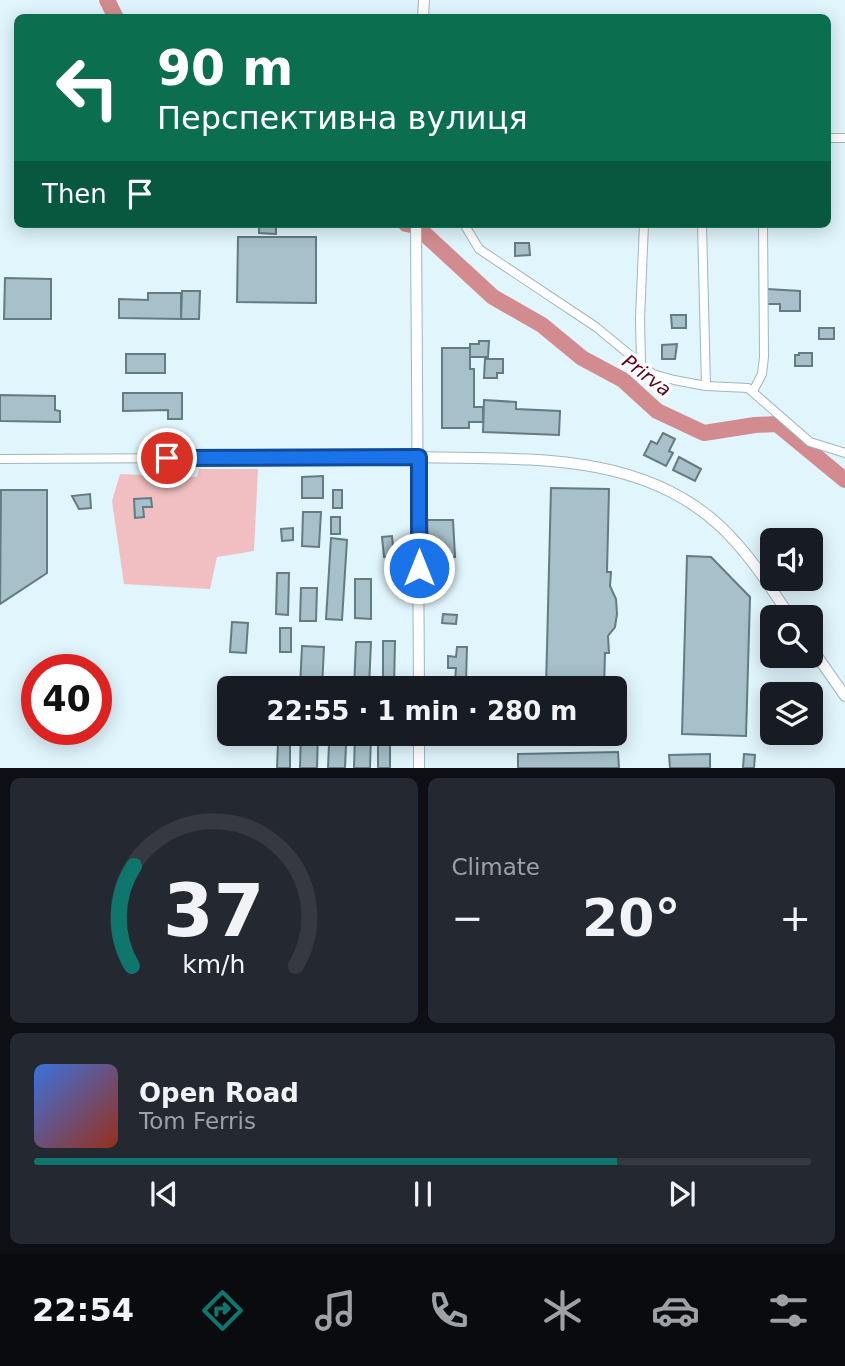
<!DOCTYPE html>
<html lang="en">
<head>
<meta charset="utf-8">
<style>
  :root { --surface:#171b24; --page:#242831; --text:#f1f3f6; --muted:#9ea1a6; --line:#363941; --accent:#0f766e }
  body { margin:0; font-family:"DejaVu Sans",sans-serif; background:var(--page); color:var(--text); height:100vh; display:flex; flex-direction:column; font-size:26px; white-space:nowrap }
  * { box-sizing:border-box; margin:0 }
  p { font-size:23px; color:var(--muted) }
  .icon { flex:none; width:38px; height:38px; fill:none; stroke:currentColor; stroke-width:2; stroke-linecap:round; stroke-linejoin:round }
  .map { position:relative; height:768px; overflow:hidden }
  .drawer { display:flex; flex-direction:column; gap:10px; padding:10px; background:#0d0f14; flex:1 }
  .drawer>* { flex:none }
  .banner { position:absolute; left:14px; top:14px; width:817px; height:214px; border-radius:10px; box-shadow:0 4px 18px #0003; background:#0b6e4f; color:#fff; overflow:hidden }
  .tools { position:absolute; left:760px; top:528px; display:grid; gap:14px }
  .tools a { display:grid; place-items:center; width:63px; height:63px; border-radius:10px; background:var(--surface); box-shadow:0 4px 18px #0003; font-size:35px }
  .speed { position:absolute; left:21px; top:654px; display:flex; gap:14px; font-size:35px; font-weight:700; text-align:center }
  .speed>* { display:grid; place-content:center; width:91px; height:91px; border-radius:50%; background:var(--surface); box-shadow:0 4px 18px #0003; line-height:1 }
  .speed .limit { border:10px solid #d22; background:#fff; color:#111 }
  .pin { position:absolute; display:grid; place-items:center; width:60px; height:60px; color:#fff; margin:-30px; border:4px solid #fff; border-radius:50%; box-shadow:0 2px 7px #0007 }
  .me { position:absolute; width:77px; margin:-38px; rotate:0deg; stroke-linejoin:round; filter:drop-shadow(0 0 5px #0008) }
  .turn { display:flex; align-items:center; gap:24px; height:147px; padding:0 28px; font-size:32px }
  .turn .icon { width:91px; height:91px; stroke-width:2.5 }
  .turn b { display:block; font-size:49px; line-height:60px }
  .then { display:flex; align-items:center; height:66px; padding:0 28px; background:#0003; gap:14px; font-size:26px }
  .big { font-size:52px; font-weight:600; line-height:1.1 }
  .drawer .tile { flex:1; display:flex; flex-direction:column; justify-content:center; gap:10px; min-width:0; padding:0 24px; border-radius:10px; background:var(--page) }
  .drawer .dial { align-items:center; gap:0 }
  .dial svg { height:182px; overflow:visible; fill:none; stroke:var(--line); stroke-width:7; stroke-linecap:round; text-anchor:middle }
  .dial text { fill:var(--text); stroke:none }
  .song { display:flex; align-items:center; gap:21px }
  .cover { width:84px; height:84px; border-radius:10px; background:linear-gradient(135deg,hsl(220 70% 55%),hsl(10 70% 35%)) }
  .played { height:7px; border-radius:4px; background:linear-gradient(90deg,var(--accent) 75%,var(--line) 75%) }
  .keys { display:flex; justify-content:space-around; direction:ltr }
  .heat { display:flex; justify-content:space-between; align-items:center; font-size:38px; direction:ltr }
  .drawer .tiles { flex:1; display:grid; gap:10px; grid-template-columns:1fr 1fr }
  .tile:last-child { grid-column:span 2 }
  .trip { position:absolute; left:217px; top:676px; width:410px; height:70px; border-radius:10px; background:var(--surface); box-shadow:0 4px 18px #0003; font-weight:600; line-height:70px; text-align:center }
  .dock { display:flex; height:112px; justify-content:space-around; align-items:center; background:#090b0e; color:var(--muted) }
  .dock .icon { width:49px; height:49px }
  .dock .active { color:var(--accent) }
  .dock b { font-size:32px; color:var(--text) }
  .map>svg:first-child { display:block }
  .green { fill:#f1bfc1 }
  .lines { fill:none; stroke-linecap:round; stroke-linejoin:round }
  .river { stroke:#d28c8f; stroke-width:16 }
  .building { fill:#a7c0c9; stroke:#637b83; stroke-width:2 }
  .minor-casing { stroke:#9eb7c0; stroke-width:10 }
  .tertiary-casing { stroke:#9eb7c0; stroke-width:12 }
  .minor { stroke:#fff; stroke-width:8 }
  .tertiary { stroke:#fff; stroke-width:10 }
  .route-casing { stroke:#114b97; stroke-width:18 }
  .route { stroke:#1a73e8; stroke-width:12 }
  .labels { text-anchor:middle; stroke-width:7; stroke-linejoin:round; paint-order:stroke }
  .water-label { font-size:19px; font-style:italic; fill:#5a0318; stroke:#fff }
</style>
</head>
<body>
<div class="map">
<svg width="845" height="768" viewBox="0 0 845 768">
  <rect width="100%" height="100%" fill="#e0f5fc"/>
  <polygon class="green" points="199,469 258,469 254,551 217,557 210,589 124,584 112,501 120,474 197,477"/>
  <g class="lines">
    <g class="river">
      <polyline points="107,0 116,18"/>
      <polyline points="406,224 416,226 493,297 542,325 582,358 623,380 657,411 704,433 755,425 777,424 845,480"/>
    </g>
  </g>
  <g class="building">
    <polygon points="259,224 276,224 276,234 259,233"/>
    <polygon points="238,237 316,237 316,303 237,302"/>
    <polygon points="515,243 529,243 530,255 515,256"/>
    <polygon points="5,278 51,279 51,319 4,319"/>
    <polygon points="767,289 800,291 800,311 780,311 780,304 767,304"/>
    <polygon points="182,291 200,291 199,319 181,319"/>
    <polygon points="148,293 181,293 181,319 119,318 119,299 148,300"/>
    <polygon points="671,315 686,315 686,328 672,328"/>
    <rect x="819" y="328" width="15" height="11"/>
    <polygon points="479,341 489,341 488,357 470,357 470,344 479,344"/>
    <polygon points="677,344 675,359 662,359 662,345"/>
    <polygon points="442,348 470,348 470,369 474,369 474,407 483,407 483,422 469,422 469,428 442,428"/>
    <polygon points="799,353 812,353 812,366 795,366 795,355 799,355"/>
    <rect x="126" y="354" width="39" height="19"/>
    <polygon points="485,359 503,359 503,373 497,373 497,378 484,378"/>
    <polygon points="123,393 182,393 182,419 168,419 168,410 123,411"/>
    <polygon points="0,395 55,396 55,410 60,411 60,422 0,421"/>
    <polygon points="484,400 516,402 516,409 560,411 559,435 483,432"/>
    <polygon points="663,433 675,439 669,451 673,453 666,466 644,455 651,441 657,444"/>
    <polygon points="679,457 701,469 695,481 673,470"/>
    <polygon points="323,476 323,498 302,498 302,477"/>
    <polygon points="551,488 609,489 607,572 611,572 610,586 616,599 617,614 615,627 608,636 609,653 605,653 604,688 546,688"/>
    <polygon points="1,490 47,490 47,573 0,604"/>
    <rect x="333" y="490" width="9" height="18"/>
    <polygon points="90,494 91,508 79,509 72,496"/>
    <polygon points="151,498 152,507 143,507 144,517 135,518 134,499"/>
    <polygon points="303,512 321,512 319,547 302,546"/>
    <rect x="331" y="517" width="9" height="17"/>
    <polygon points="427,520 453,520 455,557 429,557"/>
    <polygon points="293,528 293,540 282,541 281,529"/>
    <polygon points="392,536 394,556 384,557 382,537"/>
    <polygon points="331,538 347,540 342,620 326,619"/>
    <polygon points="687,556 711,557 750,597 746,736 682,734"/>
    <polygon points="277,573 289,573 288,615 276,614"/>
    <polygon points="355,579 371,579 371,619 355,618"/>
    <polygon points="301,588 317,588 316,621 300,621"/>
    <polygon points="443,614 457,615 456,624 442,623"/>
    <polygon points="232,622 248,623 246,653 230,652"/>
    <rect x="280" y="628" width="11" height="24"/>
    <polygon points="383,641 395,641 394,688 383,688"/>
    <polygon points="356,642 371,642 369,688 354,688"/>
    <polygon points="302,646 324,647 322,688 300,688"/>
    <polygon points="457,647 467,647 466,682 455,681 456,668 448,668 448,656 456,657"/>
    <polygon points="301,733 318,733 317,768 300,768"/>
    <polygon points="355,734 371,735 370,768 354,768"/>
    <rect x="378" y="739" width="12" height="29"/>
    <polygon points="278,743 290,743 290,768 277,768"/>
    <polygon points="329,744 346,745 345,768 328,768"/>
    <polygon points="618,752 619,768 518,768 518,754"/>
    <polygon points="710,754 710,768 670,768 669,755"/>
    <polygon points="744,754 755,755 754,768 743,768"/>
  </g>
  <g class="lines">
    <defs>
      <g id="minor">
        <polyline points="828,138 845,138"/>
        <polyline points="464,224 479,249 596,327 653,374 674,380 706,386 748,388 810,442 845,453"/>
        <polyline points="702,224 706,386"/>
        <polyline points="641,365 640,318 644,224"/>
        <polyline points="753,391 762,374 764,357 763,224"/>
        <polyline points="0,459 419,457"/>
      </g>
      <g id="tertiary">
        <polyline points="423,18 424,0"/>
        <polyline points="416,224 419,688"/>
        <path d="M419,457C522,460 637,450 719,525C748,552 769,585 791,618"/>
        <polyline points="810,646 845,696"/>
        <polyline points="419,733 419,768"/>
      </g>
    </defs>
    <use href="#minor" class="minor-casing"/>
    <use href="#tertiary" class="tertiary-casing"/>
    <use href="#minor" class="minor"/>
    <use href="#tertiary" class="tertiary"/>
  </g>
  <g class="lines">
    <defs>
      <polyline id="route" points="167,458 419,457 419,568"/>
    </defs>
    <use href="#route" class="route-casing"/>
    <use href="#route" class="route"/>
  </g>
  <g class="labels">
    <g class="water-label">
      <text transform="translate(647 375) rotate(37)" y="7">Prirva</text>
    </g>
  </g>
</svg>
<div class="tools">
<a><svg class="icon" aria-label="sound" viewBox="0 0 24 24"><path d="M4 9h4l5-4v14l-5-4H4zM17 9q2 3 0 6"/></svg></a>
<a><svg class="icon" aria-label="search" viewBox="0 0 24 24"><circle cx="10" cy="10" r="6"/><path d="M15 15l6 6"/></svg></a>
<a><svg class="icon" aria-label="layers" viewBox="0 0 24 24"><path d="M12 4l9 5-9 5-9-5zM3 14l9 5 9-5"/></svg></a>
</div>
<div class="speed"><div class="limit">40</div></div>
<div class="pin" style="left:167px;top:458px;background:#d93025"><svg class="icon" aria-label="arrive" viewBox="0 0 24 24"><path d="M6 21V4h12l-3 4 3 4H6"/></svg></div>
<svg class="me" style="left:419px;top:568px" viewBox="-20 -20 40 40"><circle r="17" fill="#1a73e8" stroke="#fff" stroke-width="3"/><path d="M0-11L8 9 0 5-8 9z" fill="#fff"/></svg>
<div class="trip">22:55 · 1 min · 280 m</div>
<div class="banner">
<div class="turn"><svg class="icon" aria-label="left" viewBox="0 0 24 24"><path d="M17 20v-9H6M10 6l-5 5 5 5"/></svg><div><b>90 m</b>Перспективна вулиця</div></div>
<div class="then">Then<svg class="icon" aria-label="arrive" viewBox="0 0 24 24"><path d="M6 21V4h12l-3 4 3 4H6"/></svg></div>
</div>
</div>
<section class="drawer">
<div class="tiles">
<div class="tile dial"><svg viewBox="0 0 100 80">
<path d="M14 69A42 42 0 1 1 86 69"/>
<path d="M14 69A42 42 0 0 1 15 25" stroke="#0f766e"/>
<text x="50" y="56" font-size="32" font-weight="700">37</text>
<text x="50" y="72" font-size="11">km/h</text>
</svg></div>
<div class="tile"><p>Climate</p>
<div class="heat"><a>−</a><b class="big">20°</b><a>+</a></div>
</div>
<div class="tile">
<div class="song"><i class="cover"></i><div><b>Open Road</b><p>Tom Ferris</p></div></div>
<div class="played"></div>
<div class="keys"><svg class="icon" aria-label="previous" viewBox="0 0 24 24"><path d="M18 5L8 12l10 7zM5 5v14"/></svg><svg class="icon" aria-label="pause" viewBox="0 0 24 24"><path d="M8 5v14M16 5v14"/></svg><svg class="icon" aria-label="next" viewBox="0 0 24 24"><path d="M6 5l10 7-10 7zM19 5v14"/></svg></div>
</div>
</div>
</section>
<nav class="dock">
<b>22:54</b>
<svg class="icon active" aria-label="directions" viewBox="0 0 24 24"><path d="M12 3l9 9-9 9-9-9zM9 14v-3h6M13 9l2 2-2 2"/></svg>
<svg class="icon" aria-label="music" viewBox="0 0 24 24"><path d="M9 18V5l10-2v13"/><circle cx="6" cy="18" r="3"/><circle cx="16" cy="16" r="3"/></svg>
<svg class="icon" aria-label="phone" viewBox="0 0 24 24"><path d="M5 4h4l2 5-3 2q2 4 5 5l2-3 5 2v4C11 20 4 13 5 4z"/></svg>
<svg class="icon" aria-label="climate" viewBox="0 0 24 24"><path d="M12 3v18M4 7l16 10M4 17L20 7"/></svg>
<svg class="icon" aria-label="car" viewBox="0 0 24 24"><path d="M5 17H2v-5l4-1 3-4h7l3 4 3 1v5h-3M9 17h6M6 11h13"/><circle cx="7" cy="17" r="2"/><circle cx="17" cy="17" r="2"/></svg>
<svg class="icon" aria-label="filters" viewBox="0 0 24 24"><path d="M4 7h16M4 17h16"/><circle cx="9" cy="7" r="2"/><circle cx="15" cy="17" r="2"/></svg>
</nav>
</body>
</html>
